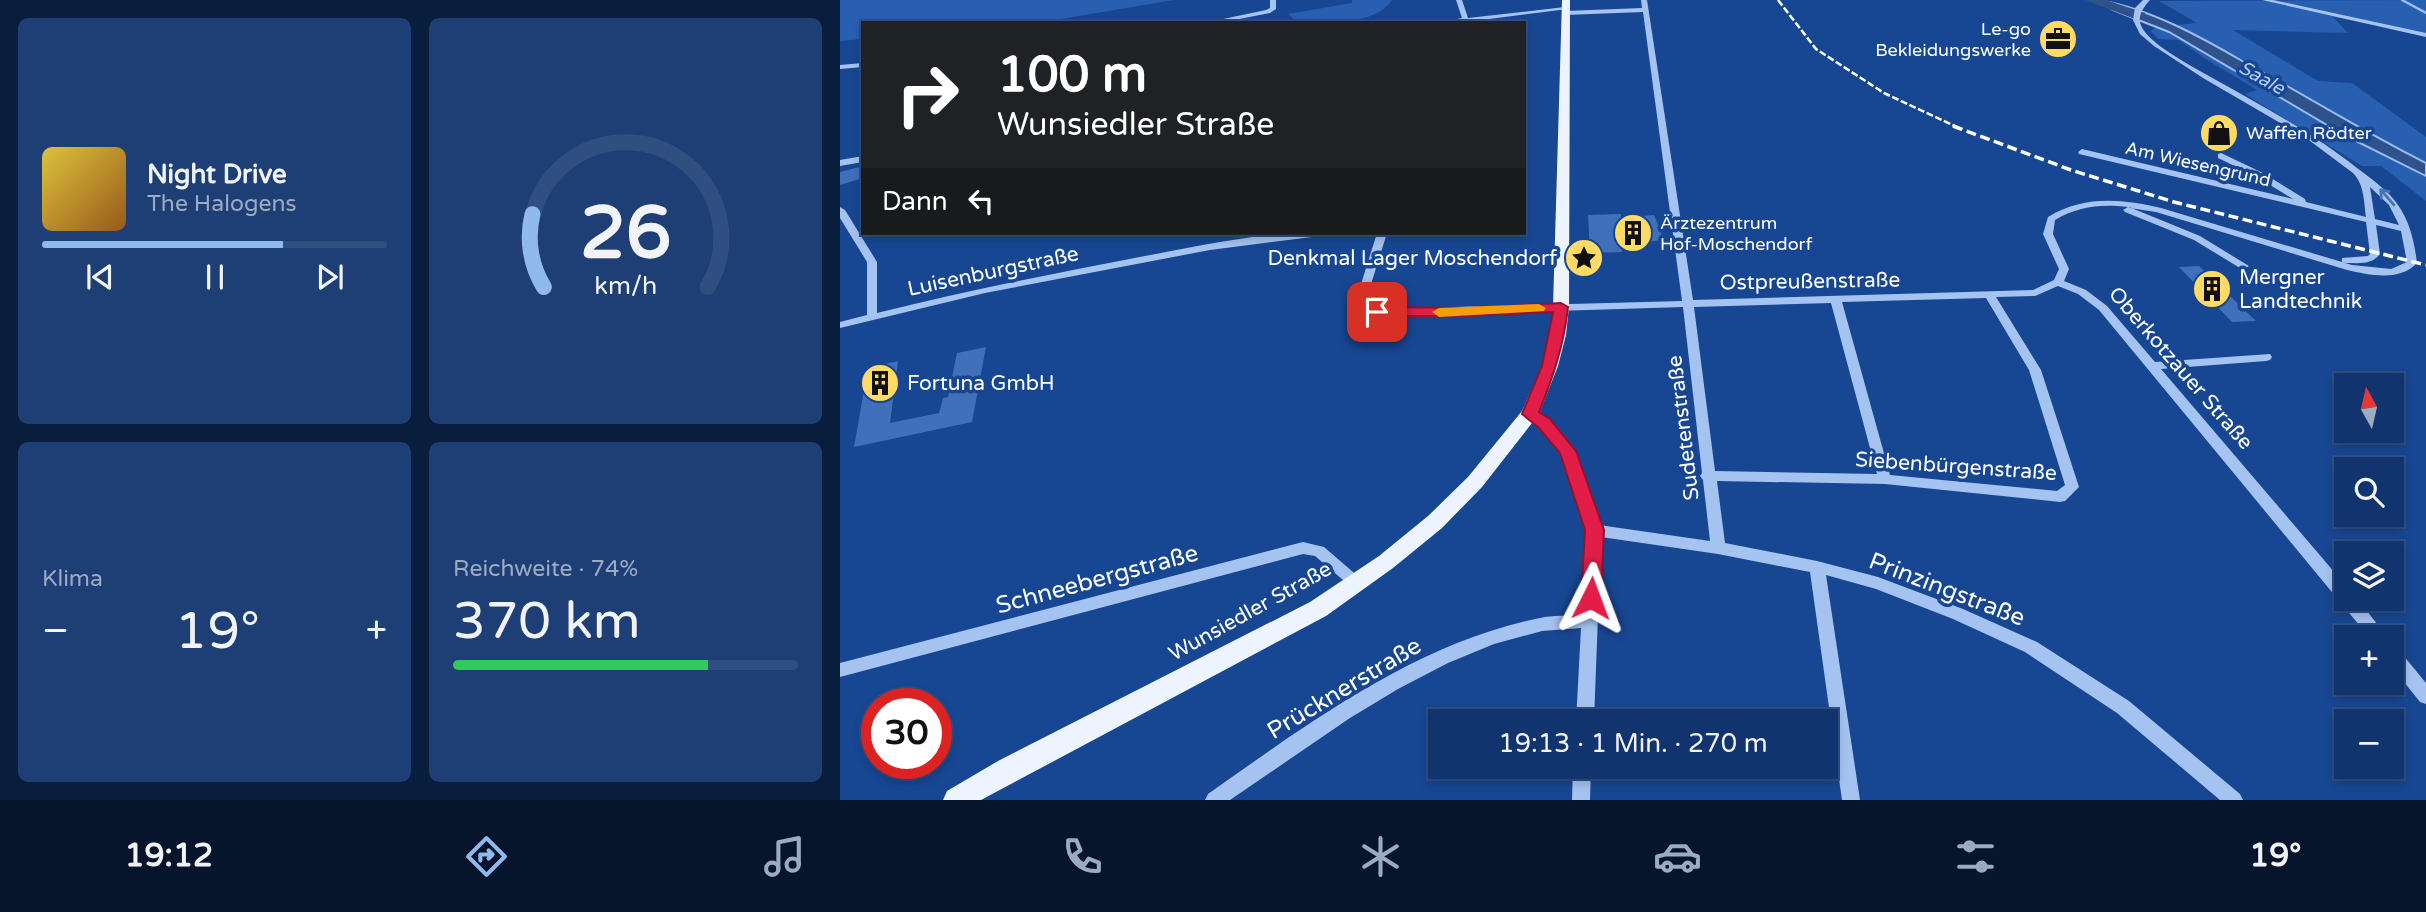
<!DOCTYPE html>
<html lang="de">
<head>
<meta charset="utf-8">
<style>
  :root { --surface:#11346e; --page:#1e3f76; --text:#f1f3f6; --muted:#9caac2; --line:#304f81; --accent:#90b9f0 }
  body { margin:0; font-family:"Varela Round",sans-serif; background:var(--page); color:var(--text); height:100vh; display:flex; flex-direction:column; font-size:26px; white-space:nowrap }
  * { box-sizing:border-box; margin:0 }
  p { font-size:23px; color:var(--muted) }
  .icon { flex:none; width:38px; height:38px; fill:none; stroke:currentColor; stroke-width:2; stroke-linecap:round; stroke-linejoin:round }
  .map { position:relative; flex:1; overflow:hidden }
  .side { display:flex; flex-direction:column; gap:18px; padding:18px; background:#091d3c; width:840px }
  .side>* { flex:none }
  .top-card { position:absolute; left:21px; top:21px; width:665px; height:214px; border-radius:0px; box-shadow:0 4px 10px #0003,0 0 0 2px var(--line); background:#202124; color:#fff; overflow:hidden }
  .needle { width:46px; rotate:352deg }
  .buttons { position:absolute; left:1494px; top:373px; display:grid; gap:14px }
  .buttons a { display:grid; place-items:center; width:70px; height:70px; border-radius:0px; background:var(--surface); box-shadow:0 4px 10px #0003,0 0 0 2px var(--line); font-size:35px }
  .speed { position:absolute; left:21px; top:688px; display:flex; gap:14px; font-size:35px; font-weight:700; text-align:center }
  .speed>* { display:grid; place-content:center; width:91px; height:91px; border-radius:50%; background:var(--surface); box-shadow:0 4px 10px #0003,0 0 0 2px var(--line); line-height:1 }
  .speed .limit { border:10px solid #d22; background:#fff; color:#111 }
  .pin { position:absolute; display:grid; place-items:center; width:60px; height:60px; color:#fff; margin:-30px; border-radius:14px; box-shadow:0 4px 10px #0006 }
  .me { position:absolute; width:77px; margin:-38px; rotate:3deg; stroke-linejoin:round; filter:drop-shadow(0 0 5px #0008) }
  .turn { display:flex; align-items:center; gap:24px; height:147px; padding:0 21px; font-size:32px }
  .turn .icon { width:91px; height:91px; stroke-width:2.5 }
  .turn b { display:block; font-size:49px; line-height:60px }
  .then { display:flex; align-items:center; height:66px; padding:0 21px; background:#0003; gap:14px; font-size:26px }
  .big { font-size:52px; font-weight:600; line-height:1.1 }
  .side .card { flex:1; display:flex; flex-direction:column; justify-content:center; gap:10px; min-width:0; padding:0 24px; border-radius:10px; background:var(--page) }
  .side .dial { align-items:center; gap:0 }
  .dial svg { height:182px; overflow:visible; fill:none; stroke:var(--line); stroke-width:7; stroke-linecap:round; text-anchor:middle }
  .dial text { fill:var(--text); stroke:none }
  .song { display:flex; align-items:center; gap:21px }
  .cover { width:84px; height:84px; border-radius:10px; background:linear-gradient(135deg,hsl(50 70% 55%),hsl(30 70% 35%)) }
  .played { height:7px; border-radius:4px; background:linear-gradient(90deg,var(--accent) 70%,var(--line) 70%) }
  .keys { display:flex; justify-content:space-around; direction:ltr }
  .heat { display:flex; justify-content:space-between; align-items:center; font-size:38px; direction:ltr }
  .charge { height:10px; border-radius:5px; background:linear-gradient(90deg,#34c759 74%,var(--line) 0) }
  .side .tiles { flex:1; display:grid; gap:18px; grid-template-columns:repeat(2,1fr) }
  .trip { position:absolute; left:588px; top:709px; width:410px; height:70px; border-radius:0px; background:var(--surface); box-shadow:0 4px 10px #0003,0 0 0 2px var(--line); font-weight:600; line-height:70px; text-align:center }
  .tab-bar { display:flex; height:112px; justify-content:space-around; align-items:center; background:#07152c; color:var(--muted) }
  .tab-bar .icon { width:49px; height:49px }
  .tab-bar .selected { color:var(--accent) }
  .tab-bar b { font-size:32px; color:var(--text) }
  main { display:flex; flex:1; min-height:0 }
  .map>svg:first-child { display:block }
  .green { fill:#295fb0 }
  .water { fill:#2f528a; stroke:#97bdf3; stroke-width:2 }
  .lines { fill:none; stroke-linecap:round; stroke-linejoin:round }
  .stream { stroke:#97bdf3; stroke-width:2.5 }
  .river { fill:#2f528a; fill-rule:evenodd }
  .building { fill:#3f70b9 }
  .minor { fill:#a5c3f0; fill-rule:evenodd }
  .major { fill:#eef4ff; fill-rule:evenodd }
  .rail-far1 { stroke:#fff; stroke-width:2.5; stroke-dasharray:7 2.5; stroke-linecap:butt }
  .rail { stroke:#fff; stroke-width:3.5; stroke-dasharray:10 4.5; stroke-linecap:butt }
  .oneway { stroke:#4972b3 }
  .route { fill:#e11d48; stroke:#92132f; stroke-width:2 }
  .slow { fill:#f59e0b }
  .labels { text-anchor:middle; stroke-width:7; stroke-linejoin:round; paint-order:stroke }
  .far-poi-label { font-size:18px; fill:#fff; stroke:#174692; text-anchor:start }
  .far-street-label { font-size:18px; fill:#fff; stroke:#174692 }
  .far-water-label { font-size:19px; font-style:italic; fill:#b1cef7; stroke:#174692 }
  .poi-label { font-size:21px; fill:#fff; stroke:#174692; text-anchor:start }
  .street-label { font-size:21px; fill:#fff; stroke:#174692 }
  .near-street-label { font-size:24px; fill:#fff; stroke:#174692 }
</style>
</head>
<body>
<main>
<section class="side">
<div class="tiles">
<div class="card">
<div class="song"><i class="cover"></i><div><b>Night Drive</b><p>The Halogens</p></div></div>
<div class="played"></div>
<div class="keys"><svg class="icon" aria-label="previous" viewBox="0 0 24 24"><path d="M18 5L8 12l10 7zM5 5v14"/></svg><svg class="icon" aria-label="pause" viewBox="0 0 24 24"><path d="M8 5v14M16 5v14"/></svg><svg class="icon" aria-label="next" viewBox="0 0 24 24"><path d="M6 5l10 7-10 7zM19 5v14"/></svg></div>
</div>
<div class="card dial"><svg viewBox="0 0 100 80">
<path d="M14 69A42 42 0 1 1 86 69"/>
<path d="M14 69A42 42 0 0 1 9 37" stroke="#90b9f0"/>
<text x="50" y="56" font-size="32" font-weight="700">26</text>
<text x="50" y="72" font-size="11">km/h</text>
</svg></div>
<div class="card"><p>Klima</p>
<div class="heat"><a>−</a><b class="big">19°</b><a>+</a></div>
</div>
<div class="card"><p>Reichweite · 74%</p><b class="big">370 km</b><div class="charge"></div></div>
</div>
</section>
<div class="map">
<svg width="1586" height="800" viewBox="0 0 1586 800">
  <rect width="100%" height="100%" fill="#174692"/>
  <g class="green">
    <polygon points="0,0 334,0 197,23 23,23 23,39 0,41"/>
    <path d="M512,0H552C533,28 486,19 457,22L448,14L512,3Z"/>
    <path d="M1586,0V34L1493,17L1508,33L1393,30L1478,81L1512,83L1586,137V163C1501,120 1422,65 1335,25L1357,23L1319,1Z"/>
    <polygon points="1317,26 1504,135 1586,176 1586,201 1541,166 1522,166 1405,94 1417,90 1364,58 1339,40 1318,39 1311,31"/>
  </g>
  <path class="water" d="M1257,0C1307,7 1361,37 1404,62C1465,95 1524,132 1586,163V176L1504,135L1329,32L1273,10Z"/>
  <g class="lines">
    <polyline class="stream" points="1562,0 1586,13"/>
    <polygon class="river" points="1245,0 1266,0 1305,13 1307,16 1300,20 1295,19"/>
  </g>
  <g class="building">
    <polygon points="23,166 23,178 0,185 0,172"/>
    <polygon points="781,214 781,218 814,215 824,240 784,244 782,252 750,253 748,215"/>
    <polygon points="1359,266 1416,321 1392,322 1339,267"/>
    <polygon points="146,347 132,422 14,447 28,368 58,361 50,423 99,413 103,398 108,397 117,353"/>
  </g>
  <g class="lines">
    <g class="minor">
      <polygon points="430,0 436,0 436,9 430,13 379,23 364,23 426,10 430,8"/>
      <polygon points="616,0 622,0 628,18 725,7 728,9 618,23 595,23 622,18"/>
      <path d="M801,0H807L853,300L1193,290L1214,280L1219,269L1203,234L1208,217C1244,195 1282,199 1321,208L1512,265L1551,269L1567,262L1561,231L1536,225L1540,254C1532,265 1519,263 1506,263L1502,262V258L1528,256L1530,254L1526,222L1239,154L1238,152L1242,149L1453,199L1417,177L1378,158V154L1381,153L1423,173L1465,199L1466,202L1526,217C1524,201 1524,184 1513,173L1466,138L1363,78L1314,46L1300,34L1293,20L1295,8L1303,0H1310C1301,10 1295,20 1305,32C1318,49 1357,69 1376,80C1424,107 1473,133 1517,168C1528,176 1540,185 1550,195C1568,214 1574,238 1577,263C1559,282 1530,275 1507,270L1316,212L1290,208L1289,207L1360,236L1409,266L1404,269L1400,268L1354,240L1285,212L1283,210L1288,207C1261,204 1239,206 1215,220L1213,234L1229,269L1224,281L1246,290L1267,306L1315,362L1430,354L1432,357L1430,360L1426,361L1321,369L1507,587V598H1517L1547,637H1529L1259,310L1238,294L1218,286L1195,296L1156,297L1201,370L1239,487L1225,501L1220,502L1045,484L877,481L885,543L977,561L1038,577L1123,609L1197,642L1289,701L1400,794L1403,800H1380L1277,713L1185,652L1113,619L1036,589L986,575L1020,800H1002L970,572L878,554L761,537L754,721H736L741,628L702,631L654,644L608,663L558,689L510,718L390,800H365L368,794C469,723 576,643 700,618C713,615 728,616 742,615L747,530L722,452L709,436L686,417L684,414L686,411H694L719,430L733,448L759,525L870,541L863,480L860,476L862,473L843,307L556,316L537,315L521,308L517,297L537,233H547L527,297L530,304L539,309L842,301L803,12L725,15L722,13L725,11L802,8ZM1530,187L1549,205L1559,225L1535,219ZM1146,298L1189,370L1225,485L1217,491L1050,475L1002,302ZM991,303L1037,474L875,471L854,307Z"/>
      <polygon points="1422,0 1433,0 1586,33 1586,37"/>
      <polygon points="23,63 23,67 0,69 0,65"/>
      <polygon points="23,156 23,162 0,166 0,160"/>
      <path d="M0,207L5,210L37,262V313C126,291 215,273 305,256C360,246 429,230 485,233L480,236L370,250L145,293L0,328V322L27,315V262L0,218Z"/>
      <polygon points="463,542 484,547 520,578 523,582 520,586 515,588 510,586 475,556 463,554 0,677 0,663"/>
      <polygon points="1552,647 1558,649 1586,683 1586,704 1580,702 1552,667"/>
      <polygon points="733,766 751,766 750,800 732,800"/>
    </g>
    <polygon class="major" points="722,0 730,0 729,307 726,335 718,366 699,414 642,487 602,528 553,568 486,616 141,800 103,800 107,791 158,761 470,602 539,556 588,516 628,477 682,411 702,366 710,335 713,307"/>
    <polyline class="rail-far1" points="938,0 976,49 1044,93 1117,127"/>
    <polyline class="rail" points="1113,126 1231,170 1334,202 1586,265"/>
  </g>
  <defs><path id="oneway-shaft" d="M-6 0H5M1.5-3L5.5 0L1.5 3" fill="none" stroke-width="1.6" stroke-linecap="round" stroke-linejoin="round" transform="scale(1.75)"/></defs>
  <use class="oneway" href="#oneway-shaft" transform="translate(1547 197) rotate(-131)"/>
  <path class="route" d="M721,303L728,307C724,345 713,377 699,412L710,419L736,451L764,530L761,598L758,604L751,607L744,604L741,598L745,530L720,453L698,427L682,414L702,366L713,312L628,316H537L530,312L537,307L628,308Z"/>
  <polygon class="slow" points="699,304 706,308 704,311 599,317 592,312 599,308"/>
  <defs>
    <symbol id="office-disc" viewBox="-11 -11 22 22"><circle r="9.5" fill="#ffda64" stroke="#174692"/><path d="M-6-3h4V-5.5h4V-3h4V5H-6ZM-1-4.5V-3h2v-1.5ZM-6 0V1H6V0Z" fill="#111"/></symbol>
    <symbol id="shop-disc" viewBox="-11 -11 22 22"><circle r="9.5" fill="#ffda64" stroke="#174692"/><path d="M-5-2.5h2.3a2.7 3.5 0 0 1 5.4 0H5L5.5 6h-11ZM-1.5-2.5h3a1.5 2.3 0 0 0-3 0Z" fill="#111"/></symbol>
    <symbol id="building-disc" viewBox="-11 -11 22 22"><circle r="9.5" fill="#ffda64" stroke="#174692"/><path d="M-4-6H4V6H1V3H-1V6H-4ZM-2.5-4.3h1.7v1.8h-1.7ZM.8-4.3h1.7v1.8H.8ZM-2.5-1h1.7V.8h-1.7ZM.8-1h1.7V.8H.8Z" fill="#111"/></symbol>
    <symbol id="sight-disc" viewBox="-11 -11 22 22"><circle r="9.5" fill="#ffda64" stroke="#174692"/><path d="M0-6L1.8-2.2L6-1.7L2.9 1.2L3.7 5.4L0 3.3L-3.7 5.4L-2.9 1.2L-6-1.7L-1.8-2.2Z" fill="#111"/></symbol>
  </defs>
  <g fill-rule="evenodd">
    <use href="#office-disc" x="1196" y="17" width="44" height="44"/>
    <use href="#shop-disc" x="1357" y="111" width="44" height="44"/>
    <use href="#building-disc" x="771" y="211" width="44" height="44"/>
    <use href="#sight-disc" x="722" y="236" width="44" height="44"/>
    <use href="#building-disc" x="1350" y="267" width="44" height="44"/>
    <use href="#building-disc" x="18" y="361" width="44" height="44"/>
  </g>
  <g class="labels">
    <g class="far-poi-label">
      <text x="1191" y="35" text-anchor="end">Le-go<tspan x="1191" dy="21">Bekleidungswerke</tspan></text>
      <text x="1406" y="139">Waffen Rödter</text>
      <text x="820" y="229">Ärztezentrum<tspan x="820" dy="21">Hof-Moschendorf</tspan></text>
    </g>
    <g class="far-street-label">
      <text transform="translate(1358 164) rotate(13)" y="6">Am Wiesengrund</text>
    </g>
    <g class="far-water-label">
      <text transform="translate(1422 77) rotate(29)" y="7">Saale</text>
    </g>
    <g class="poi-label">
      <text x="717" y="265" text-anchor="end">Denkmal Lager Moschendorf</text>
      <text x="1399" y="284">Mergner<tspan x="1399" dy="24">Landtechnik</tspan></text>
      <text x="67" y="390">Fortuna GmbH</text>
    </g>
    <g class="street-label">
      <text transform="translate(153 271) rotate(-12)" y="7">Luisenburgstraße</text>
      <text transform="translate(970 281) rotate(-1)" y="7">Ostpreußenstraße</text>
      <text transform="translate(1341 368) rotate(49)" y="7">Oberkotzauer Straße</text>
      <text transform="translate(843 428) rotate(-97)" y="7">Sudetenstraße</text>
      <text transform="translate(1116 466) rotate(4)" y="7">Siebenbürgenstraße</text>
      <text transform="translate(410 611) rotate(-29)" y="7">Wunsiedler Straße</text>
    </g>
    <g class="near-street-label">
      <text transform="translate(257 579) rotate(-15)" y="8">Schneebergstraße</text>
      <text transform="translate(1107 589) rotate(21)" y="8">Prinzingstraße</text>
      <text transform="translate(504 688) rotate(-31)" y="8">Prücknerstraße</text>
    </g>
  </g>
</svg>
<div class="buttons">
<a><svg class="needle" viewBox="-14 -14 28 28"><path d="M0-13l5 13h-10z" fill="#e53935"/><path d="M0 13l5-13h-10z" fill="#9caac2"/></svg></a>
<a><svg class="icon" aria-label="search" viewBox="0 0 24 24"><circle cx="10" cy="10" r="6"/><path d="M15 15l6 6"/></svg></a>
<a><svg class="icon" aria-label="layers" viewBox="0 0 24 24"><path d="M12 4l9 5-9 5-9-5zM3 14l9 5 9-5"/></svg></a>
<a>+</a>
<a>−</a>
</div>
<div class="speed"><div class="limit">30</div></div>
<div class="pin" style="left:537px;top:312px;background:#d93025"><svg class="icon" aria-label="arrive" viewBox="0 0 24 24"><path d="M6 21V4h12l-3 4 3 4H6"/></svg></div>
<svg class="me" style="left:751px;top:598px" viewBox="-20 -20 40 40"><path d="M0-17L14 15 0 8-14 15z" fill="#e11d48" stroke="#fff" stroke-width="4"/></svg>
<div class="trip">19:13 · 1 Min. · 270 m</div>
<div class="top-card">
<div class="turn"><svg class="icon" aria-label="right" viewBox="0 0 24 24"><path d="M7 20v-9h11M14 6l5 5-5 5"/></svg><div><b>100 m</b>Wunsiedler Straße</div></div>
<div class="then">Dann<svg class="icon" aria-label="left" viewBox="0 0 24 24"><path d="M17 20v-9H6M10 6l-5 5 5 5"/></svg></div>
</div>
</div>
</main>
<nav class="tab-bar">
<b>19:12</b>
<svg class="icon selected" aria-label="directions" viewBox="0 0 24 24"><path d="M12 3l9 9-9 9-9-9zM9 14v-3h6M13 9l2 2-2 2"/></svg>
<svg class="icon" aria-label="music" viewBox="0 0 24 24"><path d="M9 18V5l10-2v13"/><circle cx="6" cy="18" r="3"/><circle cx="16" cy="16" r="3"/></svg>
<svg class="icon" aria-label="phone" viewBox="0 0 24 24"><path d="M5 4h4l2 5-3 2q2 4 5 5l2-3 5 2v4C11 20 4 13 5 4z"/></svg>
<svg class="icon" aria-label="climate" viewBox="0 0 24 24"><path d="M12 3v18M4 7l16 10M4 17L20 7"/></svg>
<svg class="icon" aria-label="car" viewBox="0 0 24 24"><path d="M5 17H2v-5l4-1 3-4h7l3 4 3 1v5h-3M9 17h6M6 11h13"/><circle cx="7" cy="17" r="2"/><circle cx="17" cy="17" r="2"/></svg>
<svg class="icon" aria-label="filters" viewBox="0 0 24 24"><path d="M4 7h16M4 17h16"/><circle cx="9" cy="7" r="2"/><circle cx="15" cy="17" r="2"/></svg>
<b>19°</b>
</nav>
</body>
</html>
